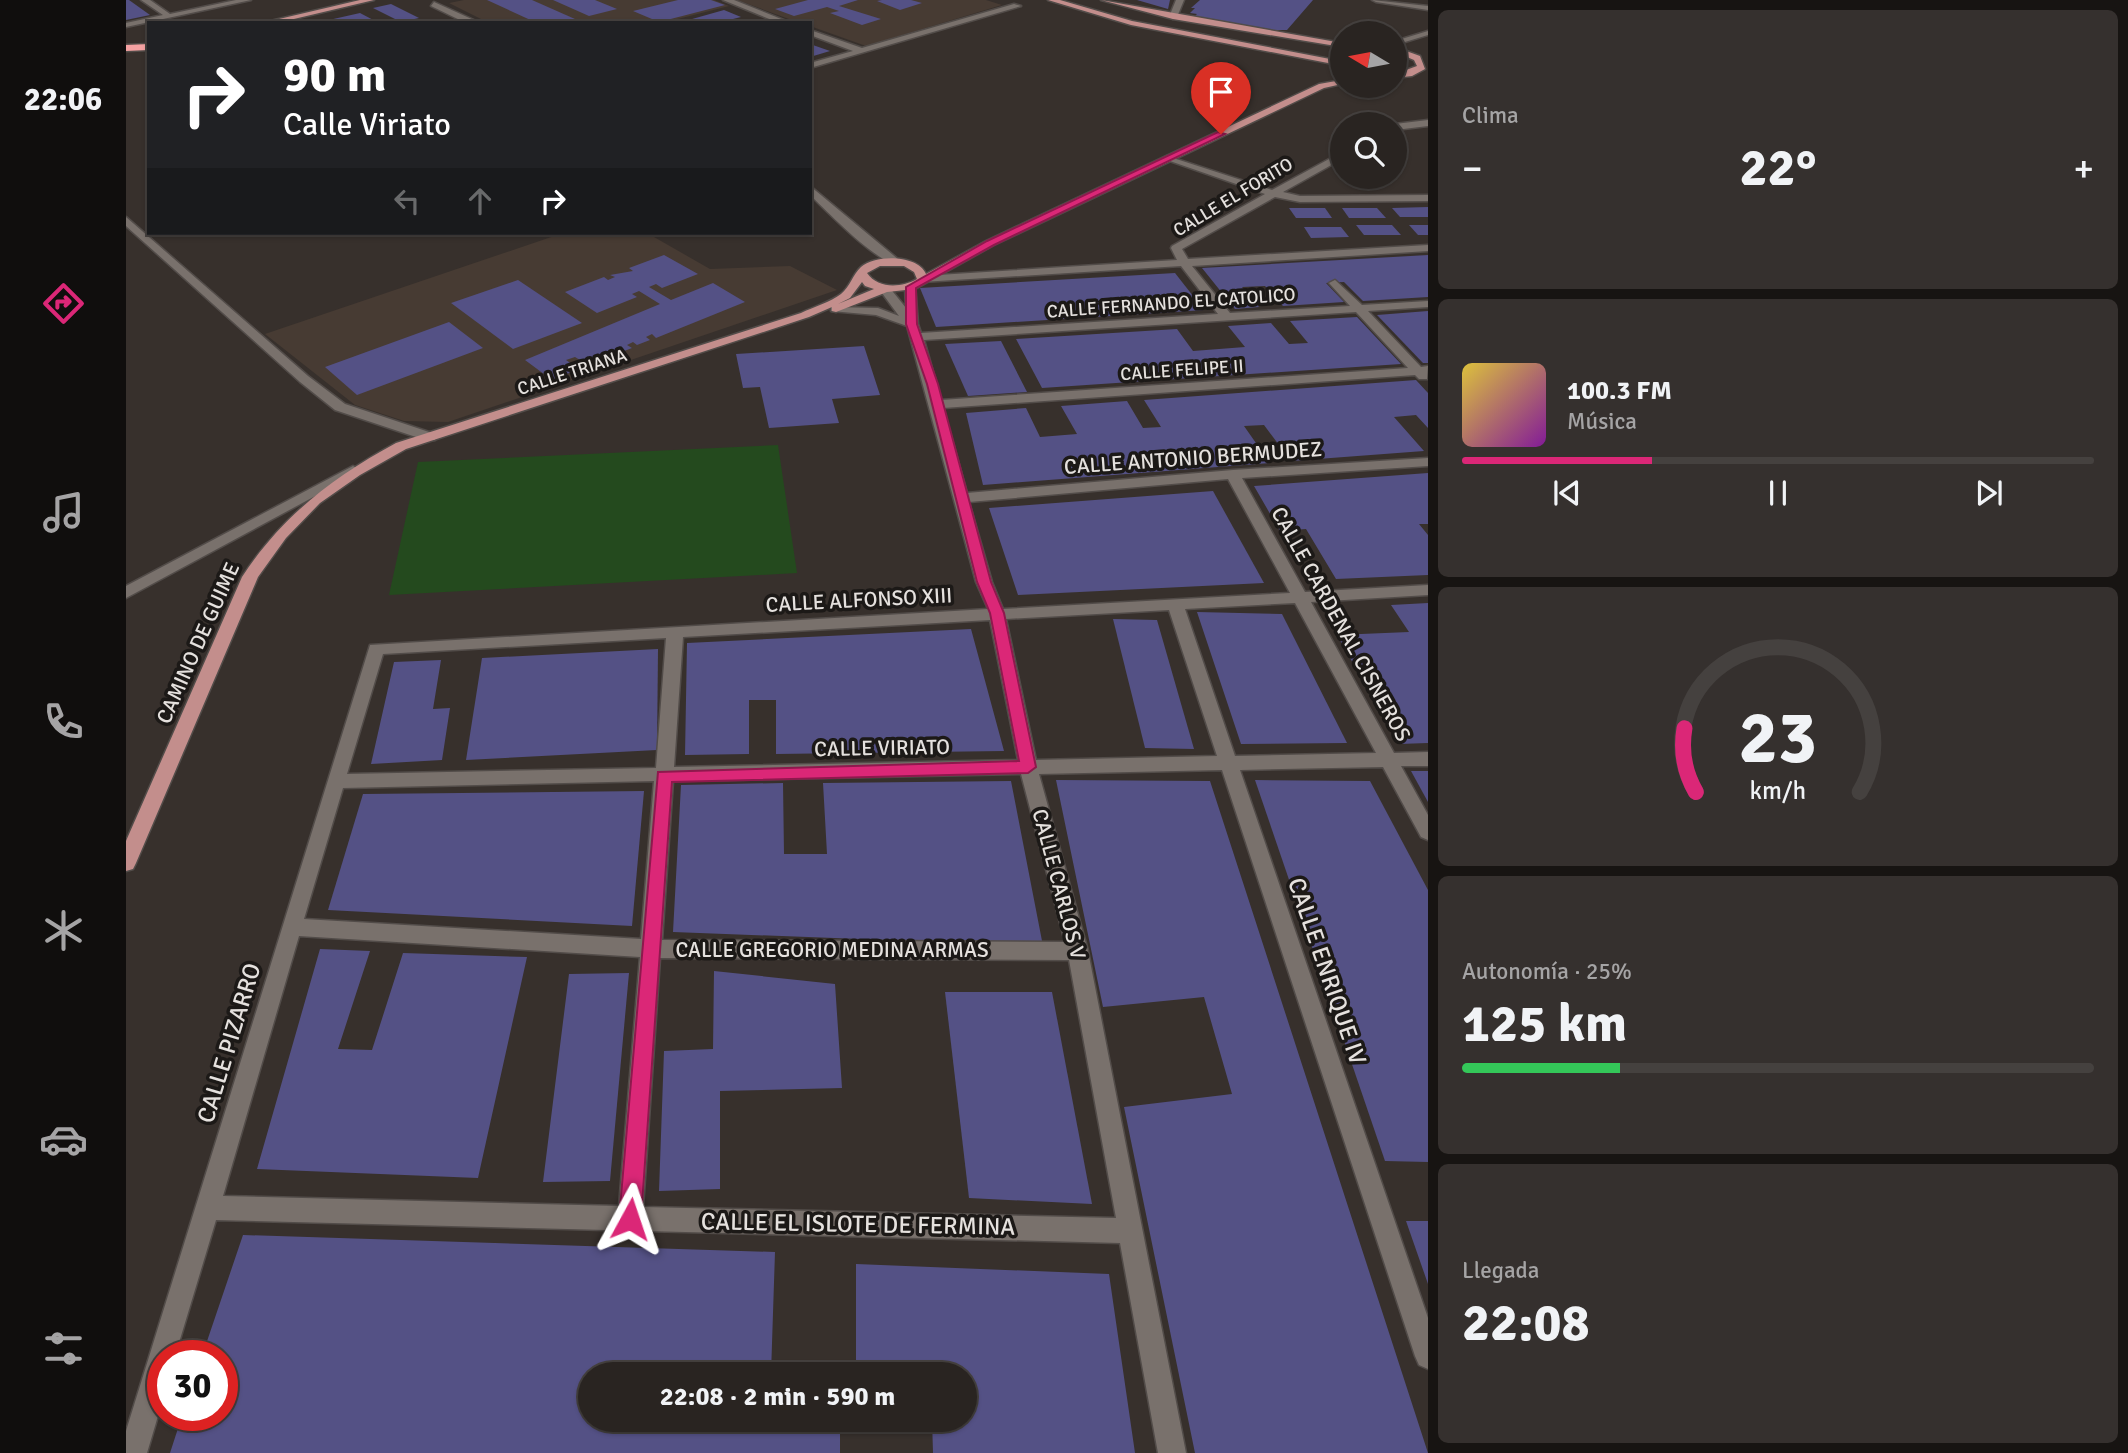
<!DOCTYPE html>
<html lang="es">
<head>
<meta charset="utf-8">
<style>
  :root { --surface:#292421; --page:#35302e; --text:#f1f3f6; --muted:#a5a4a5; --line:#45413f; --accent:#db2777 }
  body { margin:0; font-family:Signika,sans-serif; background:var(--page); color:var(--text); height:100vh; display:flex; flex-direction:column; font-size:26px; white-space:nowrap }
  * { box-sizing:border-box; margin:0 }
  p { font-size:23px; color:var(--muted) }
  .icon { flex:none; width:38px; height:38px; fill:none; stroke:currentColor; stroke-width:2; stroke-linecap:round; stroke-linejoin:round }
  .map { position:relative; flex:1; overflow:hidden }
  .panel { display:flex; flex-direction:column; gap:10px; padding:10px; background:#171412; width:700px }
  .panel>* { flex:none }
  .banner { position:absolute; left:21px; top:21px; width:665px; height:214px; border-radius:0px; box-shadow:0 2px 5px #0004,0 0 0 2px var(--line); background:#202124; color:#fff; overflow:hidden }
  .needle { width:46px; rotate:280deg }
  .buttons { position:absolute; left:1204px; top:21px; display:grid; gap:14px }
  .buttons a { display:grid; place-items:center; width:77px; height:77px; border-radius:50%; background:var(--surface); box-shadow:0 2px 5px #0004,0 0 0 2px var(--line); font-size:35px }
  .speed { position:absolute; left:21px; top:1340px; display:flex; gap:14px; font-size:35px; font-weight:700; text-align:center }
  .speed>* { display:grid; place-content:center; width:91px; height:91px; border-radius:50%; background:var(--surface); box-shadow:0 2px 5px #0004,0 0 0 2px var(--line); line-height:1 }
  .speed .limit { border:10px solid #d22; background:#fff; color:#111 }
  .pin { position:absolute; display:grid; place-items:center; width:60px; height:60px; color:#fff; margin:-72px -30px; border-radius:50% 50% 50% 0; rotate:-45deg; box-shadow:0 0 7px #0007 }
  .pin .icon { rotate:45deg }
  .me { position:absolute; width:77px; margin:-38px; rotate:5deg; stroke-linejoin:round; filter:drop-shadow(0 0 5px #0008) }
  .turn { display:flex; align-items:center; gap:24px; height:147px; padding:0 21px; font-size:32px }
  .turn .icon { width:91px; height:91px; stroke-width:2.5 }
  .turn b { display:block; font-size:49px; line-height:60px }
  .lanes { display:flex; align-items:center; height:66px; padding:0 21px; background:#0003; justify-content:center; gap:35px; direction:ltr }
  .lanes .off { opacity:.35 }
  .big { font-size:52px; font-weight:700; line-height:1.1 }
  .panel .widget { flex:1; display:flex; flex-direction:column; justify-content:center; gap:10px; min-width:0; padding:0 24px; border-radius:10px; background:var(--page) }
  .panel .dial { align-items:center; gap:0 }
  .dial svg { height:182px; overflow:visible; fill:none; stroke:var(--line); stroke-width:7; stroke-linecap:round; text-anchor:middle }
  .dial text { fill:var(--text); stroke:none }
  .song { display:flex; align-items:center; gap:21px }
  .cover { width:84px; height:84px; border-radius:10px; background:linear-gradient(135deg,hsl(50 70% 55%),hsl(290 70% 35%)) }
  .played { height:7px; border-radius:4px; background:linear-gradient(90deg,var(--accent) 30%,var(--line) 30%) }
  .keys { display:flex; justify-content:space-around; direction:ltr }
  .heat { display:flex; justify-content:space-between; align-items:center; font-size:38px; direction:ltr }
  .charge { height:10px; border-radius:5px; background:linear-gradient(90deg,#34c759 25%,var(--line) 0) }
  .trip { position:absolute; left:452px; top:1362px; width:399px; height:70px; border-radius:35px; background:var(--surface); box-shadow:0 2px 5px #0004,0 0 0 2px var(--line); font-weight:700; line-height:70px; text-align:center }
  main { display:flex; flex:1; min-height:0 }
  .tabs { display:flex; flex-direction:column; width:126px; justify-content:space-around; align-items:center; background:#100e0d; color:var(--muted) }
  .tabs .icon { width:49px; height:49px }
  .tabs .on { color:var(--accent) }
  .tabs b { font-size:32px; color:var(--text) }
  .map>svg:first-child { display:block }
  .built { fill:#473b33 }
  .green { fill:#244a1e }
  .building { fill:#545185 }
  .lines { fill:none; stroke-linecap:round; stroke-linejoin:round }
  .minor-casing { stroke:#524c49; stroke-width:3 }
  .major-casing { stroke:#524c49; stroke-width:3 }
  .highway-casing { stroke:#524c49; stroke-width:3 }
  .minor { fill:#79716c; fill-rule:evenodd }
  .major { fill:#c38e8c; fill-rule:evenodd }
  .highway { fill:#f5a2a2; fill-rule:evenodd }
  .route { fill:#db2777; stroke:#8e194d; stroke-width:2 }
  .labels { text-anchor:middle; stroke-width:7; stroke-linejoin:round; paint-order:stroke }
  .far-street-label { font-size:18px; fill:#e5e1de; stroke:#1c1917 }
  .street-label { font-size:21px; fill:#e5e1de; stroke:#1c1917 }
  .near-street-label { font-size:24px; fill:#e5e1de; stroke:#1c1917 }
</style>
</head>
<body>
<main>
<nav class="tabs">
<b>22:06</b>
<svg class="icon on" aria-label="directions" viewBox="0 0 24 24"><path d="M12 3l9 9-9 9-9-9zM9 14v-3h6M13 9l2 2-2 2"/></svg>
<svg class="icon" aria-label="music" viewBox="0 0 24 24"><path d="M9 18V5l10-2v13"/><circle cx="6" cy="18" r="3"/><circle cx="16" cy="16" r="3"/></svg>
<svg class="icon" aria-label="phone" viewBox="0 0 24 24"><path d="M5 4h4l2 5-3 2q2 4 5 5l2-3 5 2v4C11 20 4 13 5 4z"/></svg>
<svg class="icon" aria-label="climate" viewBox="0 0 24 24"><path d="M12 3v18M4 7l16 10M4 17L20 7"/></svg>
<svg class="icon" aria-label="car" viewBox="0 0 24 24"><path d="M5 17H2v-5l4-1 3-4h7l3 4 3 1v5h-3M9 17h6M6 11h13"/><circle cx="7" cy="17" r="2"/><circle cx="17" cy="17" r="2"/></svg>
<svg class="icon" aria-label="filters" viewBox="0 0 24 24"><path d="M4 7h16M4 17h16"/><circle cx="9" cy="7" r="2"/><circle cx="15" cy="17" r="2"/></svg>
</nav>
<div class="map">
<svg width="1302" height="1453" viewBox="0 0 1302 1453">
  <rect width="100%" height="100%" fill="#37302c"/>
  <g class="built">
    <polygon points="338,0 588,0 603,6 536,23 363,23 323,3"/>
    <polygon points="611,0 860,0 876,5 740,46 684,26 684,23 674,23"/>
    <polygon points="437,233 521,233 584,269 664,266 711,290 322,422 278,421 229,405 139,334"/>
  </g>
  <polygon class="green" points="652,445 671,573 263,595 292,462"/>
  <g class="building">
    <polygon points="0,0 3,0 24,15 0,20"/>
    <polygon points="361,0 406,0 458,23 411,23"/>
    <polygon points="427,0 469,0 491,9 463,16"/>
    <polygon points="552,0 585,0 599,5 533,22 507,11"/>
    <polygon points="682,0 732,0 713,6 755,19 736,25 704,13 713,11 701,7 668,16 649,9"/>
    <polygon points="756,0 785,0 796,3 774,10 751,1"/>
    <polygon points="1011,0 1044,0 1042,9"/>
    <polygon points="1074,0 1187,0 1161,30 1147,30 1068,17 1071,14 1064,13 1069,8 1065,8"/>
    <polygon points="265,4 293,18 275,22 247,8"/>
    <polygon points="598,10 615,17 591,23 552,23"/>
    <polygon points="234,13 253,23 194,23 194,22"/>
    <polygon points="684,44 704,51 684,57"/>
    <polygon points="1302,207 1302,217 1274,217 1266,208"/>
    <polygon points="1163,208 1199,208 1206,218 1170,218"/>
    <polygon points="1216,208 1251,208 1260,218 1223,218"/>
    <polygon points="1230,225 1266,225 1275,235 1238,235"/>
    <polygon points="1283,225 1302,225 1302,235 1292,235"/>
    <polygon points="1178,227 1215,227 1223,237 1185,238"/>
    <polygon points="538,255 572,274 536,288 530,284 523,287 545,300 587,283 619,302 530,338 526,334 520,337 524,340 511,345 507,342 501,345 506,348 462,365 449,357 440,360 453,369 426,380 399,360 534,304 513,291 506,294 511,297 471,313 439,292 478,277 482,280 489,277 484,275 507,271 503,268"/>
    <polygon points="1302,255 1302,297 1237,301 1218,282 1200,283 1218,302 1157,306 1139,286 1116,287 1133,307 1109,309 1076,268"/>
    <polygon points="1049,273 1078,310 810,327 794,288"/>
    <polygon points="392,280 456,323 387,349 325,303"/>
    <polygon points="1302,311 1302,363 1297,363 1251,315"/>
    <polygon points="1231,317 1275,364 916,388 890,339 1051,329 1067,351 1119,347 1102,326 1145,323 1163,344 1182,343 1164,321"/>
    <polygon points="323,322 357,348 231,395 199,367"/>
    <polygon points="875,341 901,392 842,396 819,344"/>
    <polygon points="738,346 754,395 706,399 713,423 643,428 634,387 617,388 610,354"/>
    <polygon points="1290,380 1302,393 1302,428 1290,415 1268,417 1298,451 1165,461 1138,425 1118,426 1144,463 857,485 840,413 900,408 914,437 951,434 935,406 1001,401 1017,428 1035,427 1018,400"/>
    <polygon points="1302,473 1302,524 1293,524 1302,535 1302,575 1210,579 1180,529 1154,531 1128,486"/>
    <polygon points="1087,491 1138,583 892,595 863,508"/>
    <polygon points="1302,603 1302,743 1273,744 1211,635 1283,632 1265,605"/>
    <polygon points="1071,612 1156,614 1221,743 1115,744"/>
    <polygon points="987,619 1031,620 1068,749 1019,748"/>
    <polygon points="845,629 878,751 650,754 650,700 623,700 623,754 559,755 561,643"/>
    <polygon points="532,649 531,750 340,760 356,658"/>
    <polygon points="315,660 307,709 324,708 316,760 245,764 268,662"/>
    <polygon points="1285,771 1302,771 1302,802"/>
    <polygon points="930,780 1084,781 1302,1453 1069,1453 998,1107 1106,1094 1078,997 977,1007"/>
    <polygon points="1129,780 1244,781 1302,890 1302,1162 1259,1161"/>
    <polygon points="885,781 917,946 547,932 555,785 657,783 658,854 701,854 697,783"/>
    <polygon points="518,791 506,926 202,910 237,794"/>
    <polygon points="194,949 244,951 212,1049 246,1050 277,953 401,957 352,1178 131,1169"/>
    <polygon points="588,971 709,984 716,1088 594,1091 594,1189 533,1191 538,1051 587,1049"/>
    <polygon points="503,973 484,1181 417,1182 443,974"/>
    <polygon points="819,992 926,992 966,1204 843,1198"/>
    <polygon points="1280,1221 1302,1221 1302,1284"/>
    <polygon points="117,1235 649,1252 645,1374 464,1374 464,1419 714,1419 714,1453 44,1453 56,1416 96,1416 96,1356 76,1356"/>
    <polygon points="730,1264 983,1274 1009,1453 807,1453 806,1419 838,1419 838,1374 730,1374"/>
  </g>
  <g class="lines">
    <defs>
      <g id="minor">
        <polygon points="15,0 24,0 44,14 110,0 125,0 0,27 0,23 37,15"/>
        <polygon points="597,0 608,0 665,23 653,23"/>
        <polygon points="1050,0 1058,0 1051,17 1047,19 1043,17"/>
        <polygon points="1246,0 1302,6 1302,10 1250,2"/>
        <polygon points="308,2 350,21 351,23 340,23 305,6"/>
        <polygon points="888,4 895,6 684,68 684,63 727,51 684,35 684,30 736,48"/>
        <polygon points="1302,31 1302,35 1269,45 1269,41"/>
        <polygon points="1302,120 1302,126 1269,130 1269,124"/>
        <path d="M1216,152V159L1157,192L1174,196L1302,195V201L1174,202L1149,197L1056,249L1062,259L1302,245V251L1066,266L1104,313L1224,306L1203,283L1209,280L1236,305L1302,301V307L1242,311L1295,367L1302,366L1301,379H1293L1289,375L817,408L841,493L1107,470L1302,458V466L1116,478L1179,592L1302,585V595L1185,602L1268,753L1302,752V766H1275L1302,815V840L1295,837L1257,767L1114,770L1302,1318V1369L1293,1365L1289,1356L1096,770L913,774L962,951L1060,1453H1032L994,1243L90,1220L49,1356H37V1399L21,1453H0V1431L244,645L862,609L850,582L781,326L750,315L705,311V307L752,308L773,316L753,289L763,287L780,308L779,287L789,285L792,324L795,333L1092,314L1055,266L796,282L790,279L796,276L1051,260L1045,248L1046,246L1139,194L1041,160V156L1146,190ZM1230,312L1282,368L815,400L798,340ZM1102,479L1164,593L877,609L866,582L843,502ZM1169,603L1250,753L1109,756L1059,609ZM1043,610L1091,756L910,760L880,619ZM864,620L892,760L548,767L557,637ZM540,638L530,768L221,774L257,654ZM895,774L939,942L536,940L547,781ZM528,781L515,939L178,919L217,788ZM173,936L514,957L493,1206L97,1196ZM534,958L943,960L990,1218L517,1207Z"/>
        <path d="M684,186L773,260V264C753,266 700,210 684,195Z"/>
        <polygon points="0,217 182,376 219,404 309,434 309,440 299,440 209,410 174,382 0,226"/>
        <polygon points="227,466 234,470 232,473 0,598 0,586"/>
      </g>
      <g id="major">
        <polygon points="234,0 248,0 151,23 136,23"/>
        <polygon points="922,0 934,0 1006,21 1204,59 1216,65 1216,70 1202,63 1005,25"/>
        <polygon points="975,0 1216,43 1216,47 1047,19"/>
        <polygon points="1269,47 1294,56 1299,69 1286,76 1269,78 1269,74 1291,66 1288,60 1269,52"/>
        <path d="M1216,80V84L1198,88L868,245L789,289L761,292L710,312L706,311V307L683,317L280,449L234,475L194,503L160,538L132,577L10,863L7,869L0,871V841L116,577C156,516 207,477 270,443L675,313C687,307 705,302 715,294C724,287 727,274 735,267C750,254 792,255 800,274L860,241L1193,84ZM754,266H778L788,272L791,279C775,288 752,289 741,273ZM736,282L739,286L748,289L712,304L724,298Z"/>
      </g>
      <polygon id="highway" points="23,44 23,50 0,51 0,45"/>
    </defs>
    <use href="#minor" class="minor-casing"/>
    <use href="#major" class="major-casing"/>
    <use href="#highway" class="highway-casing"/>
    <use href="#minor" class="minor"/>
    <use href="#major" class="major"/>
    <use href="#highway" class="highway"/>
  </g>
  <polygon class="route" points="1092,132 1099,134 868,245 790,288 791,324 812,384 865,582 878,613 910,767 902,773 546,782 515,1219 511,1226 504,1230 496,1226 493,1219 532,772 893,761 864,613 851,582 801,384 780,324 780,287 861,241"/>
  <g class="labels">
    <g class="far-street-label">
      <text transform="translate(1107 197) rotate(-31)" y="6">CALLE EL FORITO</text>
      <text transform="translate(1045 303) rotate(-4)" y="6">CALLE FERNANDO EL CATOLICO</text>
      <text transform="translate(1056 370) rotate(-4)" y="6">CALLE FELIPE II</text>
      <text transform="translate(446 372) rotate(-18)" y="6">CALLE TRIANA</text>
    </g>
    <g class="street-label">
      <text transform="translate(1067 458) rotate(-4)" y="7">CALLE ANTONIO BERMUDEZ</text>
      <text transform="translate(733 600) rotate(-3)" y="7">CALLE ALFONSO XIII</text>
      <text transform="translate(1215 624) rotate(61)" y="7">CALLE CARDENAL CISNEROS</text>
      <text transform="translate(72 643) rotate(-66)" y="7">CAMINO DE GUIME</text>
      <text transform="translate(756 748) rotate(-1)" y="7">CALLE VIRIATO</text>
      <text transform="translate(933 884) rotate(75)" y="7">CALLE CARLOS V</text>
      <text x="706" y="957">CALLE GREGORIO MEDINA ARMAS</text>
    </g>
    <g class="near-street-label">
      <text transform="translate(1201 971) rotate(71)" y="8">CALLE ENRIQUE IV</text>
      <text transform="translate(103 1043) rotate(-73)" y="8">CALLE PIZARRO</text>
      <text transform="translate(732 1224) rotate(1)" y="8">CALLE EL ISLOTE DE FERMINA</text>
    </g>
  </g>
</svg>
<div class="buttons">
<a><svg class="needle" viewBox="-14 -14 28 28"><path d="M0-13l5 13h-10z" fill="#e53935"/><path d="M0 13l5-13h-10z" fill="#a5a4a5"/></svg></a>
<a><svg class="icon" aria-label="search" viewBox="0 0 24 24"><circle cx="10" cy="10" r="6"/><path d="M15 15l6 6"/></svg></a>
</div>
<div class="speed"><div class="limit">30</div></div>
<div class="pin" style="left:1095px;top:134px;background:#d93025"><svg class="icon" aria-label="arrive" viewBox="0 0 24 24"><path d="M6 21V4h12l-3 4 3 4H6"/></svg></div>
<svg class="me" style="left:504px;top:1219px" viewBox="-20 -20 40 40"><path d="M0-17L14 15 0 8-14 15z" fill="#db2777" stroke="#fff" stroke-width="4"/></svg>
<div class="trip">22:08 · 2 min · 590 m</div>
<div class="banner">
<div class="turn"><svg class="icon" aria-label="right" viewBox="0 0 24 24"><path d="M7 20v-9h11M14 6l5 5-5 5"/></svg><div><b>90 m</b>Calle Viriato</div></div>
<div class="lanes"><svg class="icon off" aria-label="left" viewBox="0 0 24 24"><path d="M17 20v-9H6M10 6l-5 5 5 5"/></svg><svg class="icon off" aria-label="ahead" viewBox="0 0 24 24"><path d="M12 20V5M6 11l6-6 6 6"/></svg><svg class="icon" aria-label="right" viewBox="0 0 24 24"><path d="M7 20v-9h11M14 6l5 5-5 5"/></svg></div>
</div>
</div>
<section class="panel">
<div class="widget"><p>Clima</p>
<div class="heat"><a>−</a><b class="big">22°</b><a>+</a></div>
</div>
<div class="widget">
<div class="song"><i class="cover"></i><div><b>100.3 FM</b><p>Música</p></div></div>
<div class="played"></div>
<div class="keys"><svg class="icon" aria-label="previous" viewBox="0 0 24 24"><path d="M18 5L8 12l10 7zM5 5v14"/></svg><svg class="icon" aria-label="pause" viewBox="0 0 24 24"><path d="M8 5v14M16 5v14"/></svg><svg class="icon" aria-label="next" viewBox="0 0 24 24"><path d="M6 5l10 7-10 7zM19 5v14"/></svg></div>
</div>
<div class="widget dial"><svg viewBox="0 0 100 80">
<path d="M14 69A42 42 0 1 1 86 69"/>
<path d="M14 69A42 42 0 0 1 9 41" stroke="#db2777"/>
<text x="50" y="56" font-size="32" font-weight="700">23</text>
<text x="50" y="72" font-size="11">km/h</text>
</svg></div>
<div class="widget"><p>Autonomía · 25%</p><b class="big">125 km</b><div class="charge"></div></div>
<div class="widget"><p>Llegada</p><b class="big">22:08</b></div>
</section>
</main>
</body>
</html>
